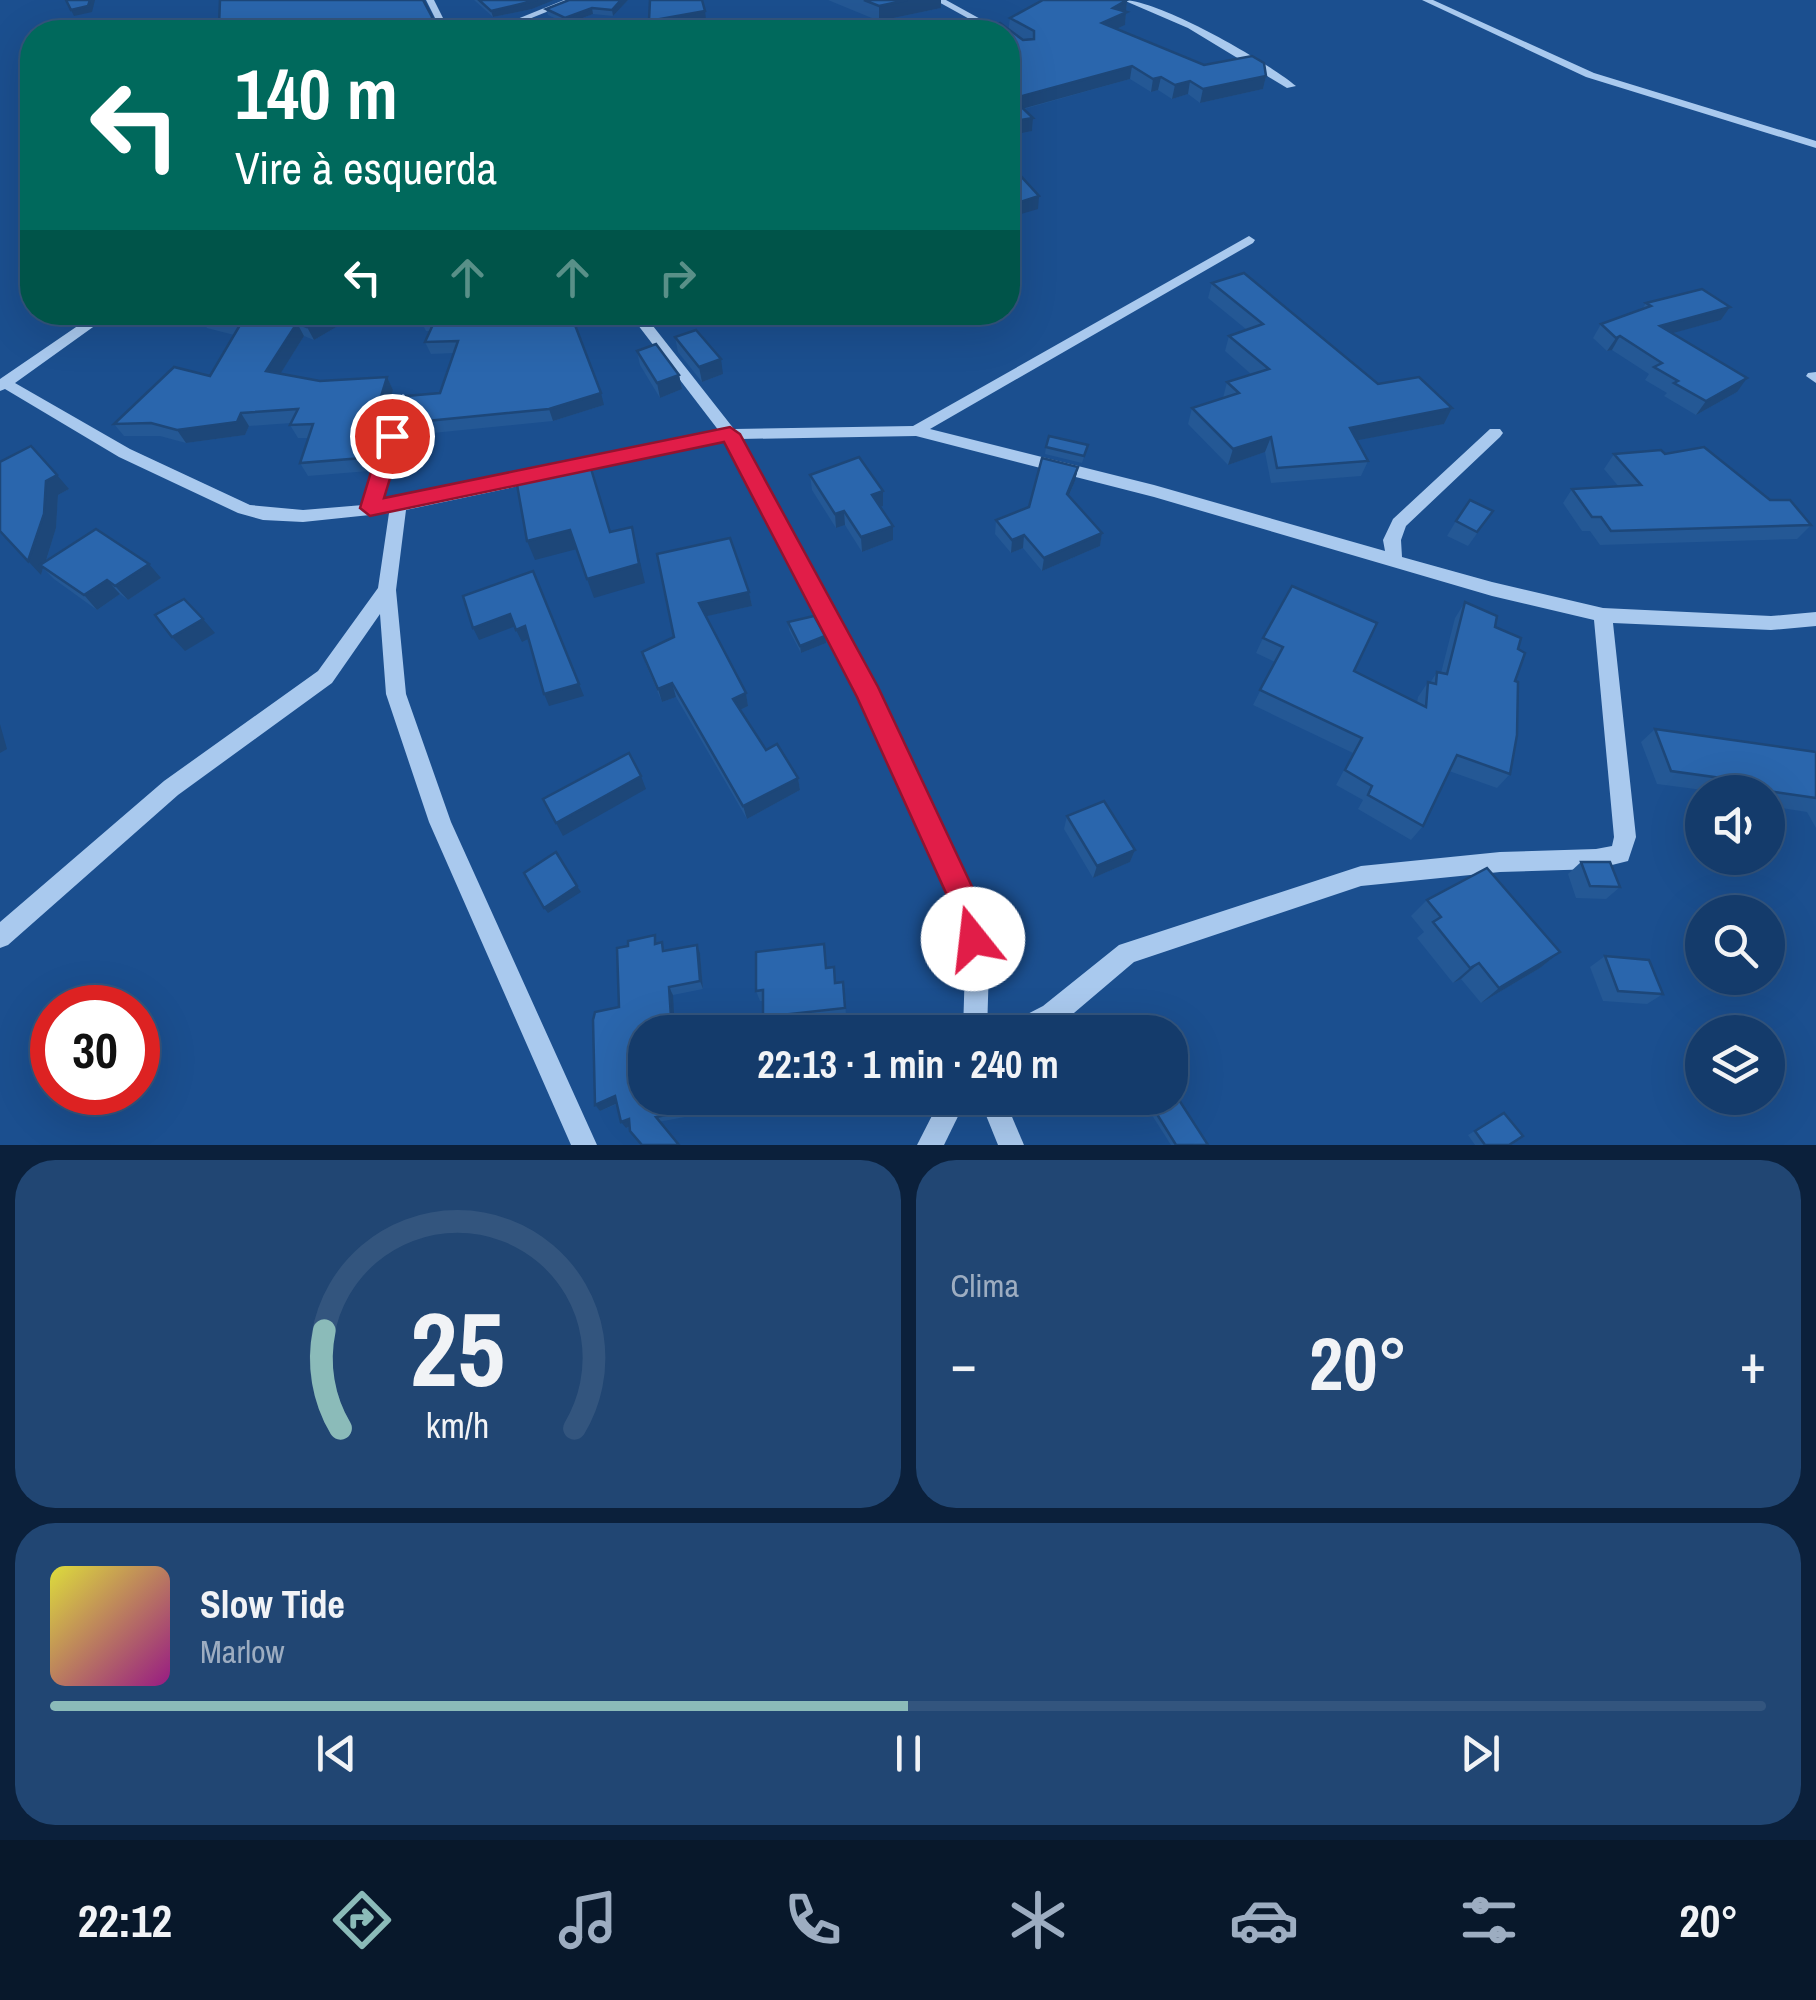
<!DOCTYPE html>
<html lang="pt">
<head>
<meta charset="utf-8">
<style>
  :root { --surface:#143b6b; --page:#214673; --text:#f1f3f6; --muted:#9dadc1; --line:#33557e; --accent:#8bbbb9 }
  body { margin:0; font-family:"Archivo Narrow",sans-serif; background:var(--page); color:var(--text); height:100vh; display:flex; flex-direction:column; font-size:38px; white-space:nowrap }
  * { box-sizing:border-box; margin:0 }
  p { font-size:32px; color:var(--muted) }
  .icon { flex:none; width:55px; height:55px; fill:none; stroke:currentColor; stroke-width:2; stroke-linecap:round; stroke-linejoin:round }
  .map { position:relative; height:1145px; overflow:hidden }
  .sheet { display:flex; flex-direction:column; gap:15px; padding:15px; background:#0b203b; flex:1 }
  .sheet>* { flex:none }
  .hud { position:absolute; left:20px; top:20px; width:1000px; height:305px; border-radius:40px; box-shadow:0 10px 40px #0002,0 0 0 2px var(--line); background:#00695c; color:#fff; overflow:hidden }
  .tools { position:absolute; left:1685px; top:775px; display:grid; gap:20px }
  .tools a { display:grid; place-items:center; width:100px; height:100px; border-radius:50%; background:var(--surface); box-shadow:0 10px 40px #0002,0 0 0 2px var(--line); font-size:50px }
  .speed { position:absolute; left:30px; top:985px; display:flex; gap:20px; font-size:50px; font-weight:700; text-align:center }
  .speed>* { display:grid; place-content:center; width:130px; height:130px; border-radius:50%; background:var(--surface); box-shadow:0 10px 40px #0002,0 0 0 2px var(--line); line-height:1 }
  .speed .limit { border:15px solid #d22; background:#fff; color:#111 }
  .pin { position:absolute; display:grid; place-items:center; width:85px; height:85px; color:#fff; margin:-42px; border:5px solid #fff; border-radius:50%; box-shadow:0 2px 10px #0007 }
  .me { position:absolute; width:110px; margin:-55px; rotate:344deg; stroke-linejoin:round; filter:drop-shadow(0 0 8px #0008) }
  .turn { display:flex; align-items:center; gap:35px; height:210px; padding:0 50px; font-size:45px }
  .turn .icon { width:130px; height:130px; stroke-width:2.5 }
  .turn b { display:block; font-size:70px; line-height:85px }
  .lanes { display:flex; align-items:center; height:95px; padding:0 50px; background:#0003; justify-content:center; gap:50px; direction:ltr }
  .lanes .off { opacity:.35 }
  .big { font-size:75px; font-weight:700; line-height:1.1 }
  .sheet .card { flex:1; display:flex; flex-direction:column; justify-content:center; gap:15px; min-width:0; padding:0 35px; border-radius:40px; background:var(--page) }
  .sheet .dial { align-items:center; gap:0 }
  .dial svg { height:260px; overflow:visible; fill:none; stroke:var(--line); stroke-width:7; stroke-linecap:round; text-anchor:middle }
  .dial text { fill:var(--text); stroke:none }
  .song { display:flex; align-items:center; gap:30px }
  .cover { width:120px; height:120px; border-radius:15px; background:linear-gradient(135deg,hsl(60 70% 55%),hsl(310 70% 35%)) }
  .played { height:10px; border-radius:5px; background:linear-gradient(90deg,var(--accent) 50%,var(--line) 50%) }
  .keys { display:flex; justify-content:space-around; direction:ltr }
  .heat { display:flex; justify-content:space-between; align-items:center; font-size:55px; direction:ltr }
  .sheet .tiles { flex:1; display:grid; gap:15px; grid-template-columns:1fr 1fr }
  .card:last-child { grid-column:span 2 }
  .trip { position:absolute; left:628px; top:1015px; width:560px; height:100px; border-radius:40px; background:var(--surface); box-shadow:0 10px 40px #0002,0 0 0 2px var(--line); font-weight:700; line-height:100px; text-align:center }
  .dock { display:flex; height:160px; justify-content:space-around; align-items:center; background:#08182b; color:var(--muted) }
  .dock .icon { width:70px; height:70px }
  .dock .current { color:var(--accent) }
  .dock b { font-size:45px; color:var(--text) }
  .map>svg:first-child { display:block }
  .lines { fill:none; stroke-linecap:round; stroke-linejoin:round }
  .minor { fill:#a9c9ee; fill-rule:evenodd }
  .wall { fill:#245895 }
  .shaded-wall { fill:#1d4779 }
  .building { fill:#2a66ad; stroke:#1d4779; stroke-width:2.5 }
  .route { fill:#e11d48; stroke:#92132f; stroke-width:2.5 }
</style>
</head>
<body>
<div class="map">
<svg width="1816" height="1145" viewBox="0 0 1816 1145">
  <rect width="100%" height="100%" fill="#1b4f8f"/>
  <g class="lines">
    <g class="minor">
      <polygon points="426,0 434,0 450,32 442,32"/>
      <polygon points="564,0 576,0 497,32 485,32"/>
      <polygon points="935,0 946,0 1004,32 993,32"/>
      <path d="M1123,0C1160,0 1266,61 1296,86L1287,88L1188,28Z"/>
      <polygon points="1422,0 1433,0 1594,73 1816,141 1816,148 1586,77"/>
      <polygon points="1249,236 1255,240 1253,243 930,429 1154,485 1385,551 1383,540 1393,519 1490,429 1500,429 1503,433 1500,437 1406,526 1401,540 1402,557 1492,582 1603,608 1771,616 1816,612 1816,626 1771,630 1613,623 1636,837 1628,861 1596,869 1500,872 1361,886 1134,962 1061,1024 1043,1032 1007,1032 1010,1023 1043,1006 1119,945 1361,866 1500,852 1596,849 1612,846 1614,837 1594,620 1492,596 1154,497 916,436 740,439 876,689 980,912 989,966 987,1032 963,1032 965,966 958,913 860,697 725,440 568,474 560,469 568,464 719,431 628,312 642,312 734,429 913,426"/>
      <polygon points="98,312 114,312 15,383 130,449 250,505 303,510 363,505 396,399 403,394 410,399 380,503 538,470 544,472 546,476 544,480 538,482 406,510 396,590 406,694 451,822 597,1145 571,1145 429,822 386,694 380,614 332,683 178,795 8,945 0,948 0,922 164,781 318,671 378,588 389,513 303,522 263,520 238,513 119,457 5,389 0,391 0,379"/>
      <polygon points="1816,372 1816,383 1806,376 1808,373"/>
      <polygon points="941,1098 967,1098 944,1145 917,1145"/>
      <polygon points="979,1098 1004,1098 1024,1145 998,1145"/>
    </g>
  </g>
  <g class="wall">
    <polygon points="474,0 554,0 532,9 493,17"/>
    <polygon points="569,0 628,0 613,16 593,14 567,24 548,15 546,9"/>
    <polygon points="828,0 941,0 941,8 879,21"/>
    <polygon points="1127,0 1125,25 1116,29 1204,65 1266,76 1263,89 1200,103 1188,94 1172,99 1158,90 1151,92 1130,79 1024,109 1033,118 1032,131 1013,135 1017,152 1008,155 1008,32 1010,18"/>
    <polygon points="432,17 436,32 222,32 219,27"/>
    <polygon points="1212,283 1378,384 1452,408 1444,424 1357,440 1368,461 1361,476 1271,483 1265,452 1228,465 1188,424 1192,408 1223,398 1227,382 1252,375 1225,351 1229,336 1247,330 1208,298"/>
    <polygon points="1646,303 1730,307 1721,320 1672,333 1737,392 1696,415 1664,396 1667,393 1645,380 1649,374 1612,350 1607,351 1593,338 1601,324 1643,308"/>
    <polygon points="203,312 362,312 314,340 304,336 280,374 320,381 387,377 393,390 369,471 308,476 300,463 308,438 298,438 290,425 291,423 249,426 245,435 186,443 160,436 124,436 114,424 210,376 234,335 207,328 199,315"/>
    <polygon points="423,312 604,405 553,421 403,436 396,461 390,449 406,396 440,393 454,353 431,354 425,342 430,331 426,331 420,319"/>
    <polygon points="675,337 723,374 702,382 678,352"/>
    <polygon points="637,351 679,375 682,389 660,398 640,365"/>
    <polygon points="1088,445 1082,463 1045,454 1046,447"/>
    <polygon points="1614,454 1665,454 1770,500 1811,525 1797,539 1600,545 1590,531 1582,531 1563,503 1572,489 1619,487 1604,469"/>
    <polygon points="0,462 69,489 58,495 56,528 46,561 161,578 128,600 120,594 97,610 54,579 43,568 41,575"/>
    <polygon points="1078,467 1075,481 1069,496 1102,533 1100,546 1042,571 1023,548 1011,553 995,534 996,520 1029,507"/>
    <polygon points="810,475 883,491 883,506 880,507 893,526 893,540 862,552 845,525 836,528 812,490"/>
    <polygon points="1493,511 1468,546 1447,536 1456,521"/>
    <polygon points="657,554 749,592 752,606 706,616 746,693 748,706 740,710 766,750 798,778 800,790 747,819 676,697 662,702 646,665 642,652 674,637"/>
    <polygon points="1465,602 1518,649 1510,774 1497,788 1449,771 1423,826 1411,840 1358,809 1363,800 1336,785 1353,753 1253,705 1275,662 1256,653 1263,638 1354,671 1417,703 1418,697 1428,682 1430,683 1437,672 1441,673 1455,618"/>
    <polygon points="788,622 826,643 801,653 789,630"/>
    <polygon points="1655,729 1816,752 1816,828 1807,812 1768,806 1768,792 1718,792 1657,784 1641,742"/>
    <polygon points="1067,816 1135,850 1130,862 1093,878 1064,829"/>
    <polygon points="1581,862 1620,887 1606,899 1576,898 1568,874"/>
    <polygon points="1427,900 1560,952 1540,968 1481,1003 1461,979 1453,983 1417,938 1424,932 1411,916"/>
    <polygon points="659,943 666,951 697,945 700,953 703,989 673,995 645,1098 765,1098 765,1102 626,1128 617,1104 600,1111 595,1105 619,1007"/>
    <polygon points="826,955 827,968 836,983 845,993 846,1018 766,1027 763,1017 763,1001 760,1001 756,991"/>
    <polygon points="1605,956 1663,994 1647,1004 1603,1001 1590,967"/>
    <polygon points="1141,1098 1170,1098 1208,1145 1171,1145"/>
    <polygon points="1504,1113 1509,1145 1475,1145 1468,1135"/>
  </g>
  <g class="shaded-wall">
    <polygon points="90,0 95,0 92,12 74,16 71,10"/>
    <polygon points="537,0 554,0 532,9 493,17 491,11"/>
    <polygon points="621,0 628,0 613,16 612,10"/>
    <polygon points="907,0 941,0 941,8 879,21 879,6"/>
    <polygon points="1127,0 1125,25 1101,36 1102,23 1113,8"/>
    <polygon points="592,8 593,14 567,24 565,18"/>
    <polygon points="705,11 706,20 651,31 649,21"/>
    <polygon points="1132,66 1130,79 1018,110 1014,100 1019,97"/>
    <polygon points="1266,76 1263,89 1200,103 1203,89"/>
    <polygon points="1161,77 1158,90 1151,92 1153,79"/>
    <polygon points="1190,81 1188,94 1172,99 1175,85"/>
    <polygon points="1033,118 1032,131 1008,136 1008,122"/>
    <polygon points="1018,138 1017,152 1008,155 1008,142"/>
    <polygon points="1039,196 1038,209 1008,218 1008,206"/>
    <polygon points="1730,307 1721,320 1651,339 1660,326"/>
    <polygon points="333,312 362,312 314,340 307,327"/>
    <polygon points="297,323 304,336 274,384 266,371"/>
    <polygon points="1620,336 1612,350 1607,351 1616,338"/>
    <polygon points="721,359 723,374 702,382 699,367"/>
    <polygon points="679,375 682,389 660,398 657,383"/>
    <polygon points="387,377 393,390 369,471 362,458"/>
    <polygon points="1747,378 1737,392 1696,415 1706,401"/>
    <polygon points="601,393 604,405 553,421 549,409"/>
    <polygon points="1452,408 1444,424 1343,443 1350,428"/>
    <polygon points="241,413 249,426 245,435 186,443 177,430"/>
    <polygon points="397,424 403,436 396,461 390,449"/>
    <polygon points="1271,437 1265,452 1228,465 1233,449"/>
    <polygon points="1078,467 1075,481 1064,507 1067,494"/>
    <polygon points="57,475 69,489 58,495 56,528 44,567 40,565 43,568 41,575 28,561 46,481"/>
    <polygon points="883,491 883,506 872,510 872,495"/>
    <polygon points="844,511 845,525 836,528 835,514"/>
    <polygon points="893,526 893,540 862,552 861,537"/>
    <polygon points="632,527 645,583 594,598 587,579"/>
    <polygon points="570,530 577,549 535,560 527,541"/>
    <polygon points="1102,533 1100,546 1042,571 1044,558"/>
    <polygon points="1024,535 1023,548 1011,553 1012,540"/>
    <polygon points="149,564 161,578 128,600 115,586"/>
    <polygon points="107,580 120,594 97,610 84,595"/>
    <polygon points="538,583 584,696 549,706 544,694"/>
    <polygon points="749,592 752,606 703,617 699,603"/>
    <polygon points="510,614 516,626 479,640 473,628"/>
    <polygon points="203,619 215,633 185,651 172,637"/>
    <polygon points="525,626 530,638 522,642 516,630"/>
    <polygon points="825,636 826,643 801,653 800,646"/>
    <polygon points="672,683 676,697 662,702 658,689"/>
    <polygon points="746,693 748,706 736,712 733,699"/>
    <polygon points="0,724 7,749 0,753"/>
    <polygon points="641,776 646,789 563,836 556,823"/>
    <polygon points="798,778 800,790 747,819 743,806"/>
    <polygon points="1135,850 1130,862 1093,878 1097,866"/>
    <polygon points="577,886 581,892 548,913 544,908"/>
    <polygon points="697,945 700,953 703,989 700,981"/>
    <polygon points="1560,952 1540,968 1481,1003 1499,988"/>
    <polygon points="1479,963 1461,979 1453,983 1470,968"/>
    <polygon points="669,987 673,995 675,1032 672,1032"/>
    <polygon points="615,1096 620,1102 600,1111 595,1105"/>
    <polygon points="629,1119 633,1125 626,1128 621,1122"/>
  </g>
  <g class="building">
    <polygon points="66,0 90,0 88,6 71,10"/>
    <polygon points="220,0 423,0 432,17 434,32 240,32 238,28 219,27"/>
    <polygon points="479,0 537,0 491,11"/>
    <polygon points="569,0 621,0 612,10 592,8 565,18 546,9"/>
    <polygon points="650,0 702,0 705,11 649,21"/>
    <polygon points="864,0 907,0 879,6"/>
    <polygon points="1043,0 1127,0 1113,8 1127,12 1102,23 1204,65 1252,56 1264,63 1266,76 1203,89 1190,81 1175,85 1161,77 1153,79 1132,66 1019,97 1014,100 1033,118 1008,122 1008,32 983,32 1000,23 1023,40 1034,39 1034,31 1010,18"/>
    <polygon points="1008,131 1018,138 1008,142"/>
    <polygon points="1008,162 1039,196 1008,206"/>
    <polygon points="1244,273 1378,384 1419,377 1452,408 1350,428 1368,461 1277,468 1271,437 1233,449 1192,408 1239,393 1227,382 1269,369 1229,336 1263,324 1212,283"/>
    <polygon points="1702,289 1730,307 1660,326 1747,378 1706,401 1674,383 1678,381 1654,367 1662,363 1620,336 1616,338 1601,324 1651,306 1646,303"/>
    <polygon points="203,312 333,312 307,327 297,323 266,371 320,381 387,377 362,458 300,463 313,424 290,425 298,409 241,413 237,422 177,430 151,423 114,424 174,367 210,376 240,325 199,315"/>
    <polygon points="423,312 570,312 601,393 549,409 397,424 390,449 406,396 440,393 458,341 425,342 436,318 420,319"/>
    <polygon points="696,330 721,359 699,367 675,337"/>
    <polygon points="656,344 679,375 657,383 637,351"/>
    <polygon points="1049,436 1088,445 1084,456 1046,447"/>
    <polygon points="31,446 57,475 46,481 44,514 28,561 0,531 0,462"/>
    <polygon points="1704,447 1770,500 1790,500 1811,525 1611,531 1601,517 1592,517 1572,489 1641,485 1614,454 1661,450 1665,454"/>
    <polygon points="859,457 883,491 872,495 893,526 861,537 844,511 835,514 810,475"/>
    <polygon points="1042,458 1078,467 1067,494 1102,533 1044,558 1024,535 1012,540 996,520 1029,507"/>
    <polygon points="589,462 610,532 632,527 639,564 587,579 570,530 527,541 516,479"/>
    <polygon points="1470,500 1493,511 1477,532 1456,521"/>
    <polygon points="96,529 149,564 115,586 107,580 84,595 40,565"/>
    <polygon points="730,538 749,592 699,603 746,693 733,699 766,750 777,744 798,778 743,806 672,683 658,689 642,652 674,637 657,554"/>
    <polygon points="533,571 579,684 544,694 525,626 516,630 510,614 473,628 463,596"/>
    <polygon points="1292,586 1377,623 1354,671 1426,707 1428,682 1436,684 1437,672 1447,674 1465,602 1497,616 1495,627 1521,638 1518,649 1525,653 1515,681 1518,682 1517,735 1510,774 1457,755 1423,826 1368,795 1372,786 1345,770 1362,738 1260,690 1283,647 1263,638"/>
    <polygon points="184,599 203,619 172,637 155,615"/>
    <polygon points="814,616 825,636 800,646 788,622"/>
    <polygon points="1655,729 1816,752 1816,798 1768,791 1764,784 1671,771"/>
    <polygon points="629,753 641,776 556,823 543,799"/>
    <polygon points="1104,801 1135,850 1097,866 1067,816"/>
    <polygon points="556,852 577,886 544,908 524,873"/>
    <polygon points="1581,862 1610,862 1620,887 1590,886"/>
    <polygon points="1487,868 1560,952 1499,988 1479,963 1470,968 1433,922 1441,917 1427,900"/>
    <polygon points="655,935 655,944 662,942 663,951 697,945 700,981 669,987 672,1032 645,1032 645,1098 754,1098 656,1117 679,1145 642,1145 630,1131 629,1119 621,1122 615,1096 595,1105 593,1020 595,1012 619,1007 617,948 628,946 628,941"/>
    <polygon points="824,944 826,968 834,967 835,983 843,982 845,1008 763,1017 763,990 756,991 756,952"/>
    <polygon points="1605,956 1649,960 1663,994 1618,991"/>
    <polygon points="1170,1086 1208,1145 1176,1145 1147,1098 1170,1098"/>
    <polygon points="1504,1113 1523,1136 1509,1145 1485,1145 1475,1131"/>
  </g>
  <polygon class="route" points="730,427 740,434 878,687 984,912 988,939 984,949 973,954 962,949 955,913 857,697 724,442 370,516 360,508 382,436 392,429 403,436 384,498"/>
</svg>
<div class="tools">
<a><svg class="icon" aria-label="sound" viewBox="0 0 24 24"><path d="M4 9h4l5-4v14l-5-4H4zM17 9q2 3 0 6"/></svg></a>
<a><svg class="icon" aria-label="search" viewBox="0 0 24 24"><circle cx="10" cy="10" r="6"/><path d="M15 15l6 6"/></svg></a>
<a><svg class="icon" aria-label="layers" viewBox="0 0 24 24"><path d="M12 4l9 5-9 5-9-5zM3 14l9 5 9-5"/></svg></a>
</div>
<div class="speed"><div class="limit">30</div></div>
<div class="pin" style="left:392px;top:436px;background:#d93025"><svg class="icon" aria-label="arrive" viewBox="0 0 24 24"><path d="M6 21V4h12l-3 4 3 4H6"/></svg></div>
<svg class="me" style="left:973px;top:939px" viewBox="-20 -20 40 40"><circle r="19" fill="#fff"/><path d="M0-13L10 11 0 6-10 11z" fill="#e11d48"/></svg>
<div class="trip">22:13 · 1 min · 240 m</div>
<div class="hud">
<div class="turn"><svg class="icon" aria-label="left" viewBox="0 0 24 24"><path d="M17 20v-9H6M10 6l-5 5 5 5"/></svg><div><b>140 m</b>Vire à esquerda</div></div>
<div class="lanes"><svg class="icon" aria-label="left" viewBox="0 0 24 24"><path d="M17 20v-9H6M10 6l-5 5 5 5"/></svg><svg class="icon off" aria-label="ahead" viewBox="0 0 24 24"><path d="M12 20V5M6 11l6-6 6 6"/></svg><svg class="icon off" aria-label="ahead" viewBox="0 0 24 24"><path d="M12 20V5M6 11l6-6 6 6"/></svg><svg class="icon off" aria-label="right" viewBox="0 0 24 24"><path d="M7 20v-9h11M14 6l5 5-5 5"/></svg></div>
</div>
</div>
<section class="sheet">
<div class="tiles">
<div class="card dial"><svg viewBox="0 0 100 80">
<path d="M14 69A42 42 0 1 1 86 69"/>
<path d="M14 69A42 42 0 0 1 9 39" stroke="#8bbbb9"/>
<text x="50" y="56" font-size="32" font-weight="700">25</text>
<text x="50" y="72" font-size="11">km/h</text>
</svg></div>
<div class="card"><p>Clima</p>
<div class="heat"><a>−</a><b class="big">20°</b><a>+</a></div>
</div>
<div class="card">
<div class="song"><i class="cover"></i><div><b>Slow Tide</b><p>Marlow</p></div></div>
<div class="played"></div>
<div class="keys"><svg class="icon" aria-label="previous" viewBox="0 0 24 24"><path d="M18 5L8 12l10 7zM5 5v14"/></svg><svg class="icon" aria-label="pause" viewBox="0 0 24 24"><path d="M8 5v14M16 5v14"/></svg><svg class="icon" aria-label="next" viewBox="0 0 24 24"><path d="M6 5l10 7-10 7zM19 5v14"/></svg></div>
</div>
</div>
</section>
<nav class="dock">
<b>22:12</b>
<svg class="icon current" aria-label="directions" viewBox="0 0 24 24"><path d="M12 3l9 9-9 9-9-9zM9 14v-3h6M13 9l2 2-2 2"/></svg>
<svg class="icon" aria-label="music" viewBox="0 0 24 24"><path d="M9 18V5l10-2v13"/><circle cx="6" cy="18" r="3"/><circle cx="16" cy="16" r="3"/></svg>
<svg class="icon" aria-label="phone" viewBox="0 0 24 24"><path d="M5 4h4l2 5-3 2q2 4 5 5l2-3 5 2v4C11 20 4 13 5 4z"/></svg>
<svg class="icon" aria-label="climate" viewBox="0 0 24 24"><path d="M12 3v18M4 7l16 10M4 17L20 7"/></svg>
<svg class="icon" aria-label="car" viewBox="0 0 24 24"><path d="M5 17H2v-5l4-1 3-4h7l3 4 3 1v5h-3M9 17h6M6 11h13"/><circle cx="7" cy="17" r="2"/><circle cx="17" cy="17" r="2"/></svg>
<svg class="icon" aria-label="filters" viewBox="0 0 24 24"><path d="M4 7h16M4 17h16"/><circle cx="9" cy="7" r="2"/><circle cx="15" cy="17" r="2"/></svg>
<b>20°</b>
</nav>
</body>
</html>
